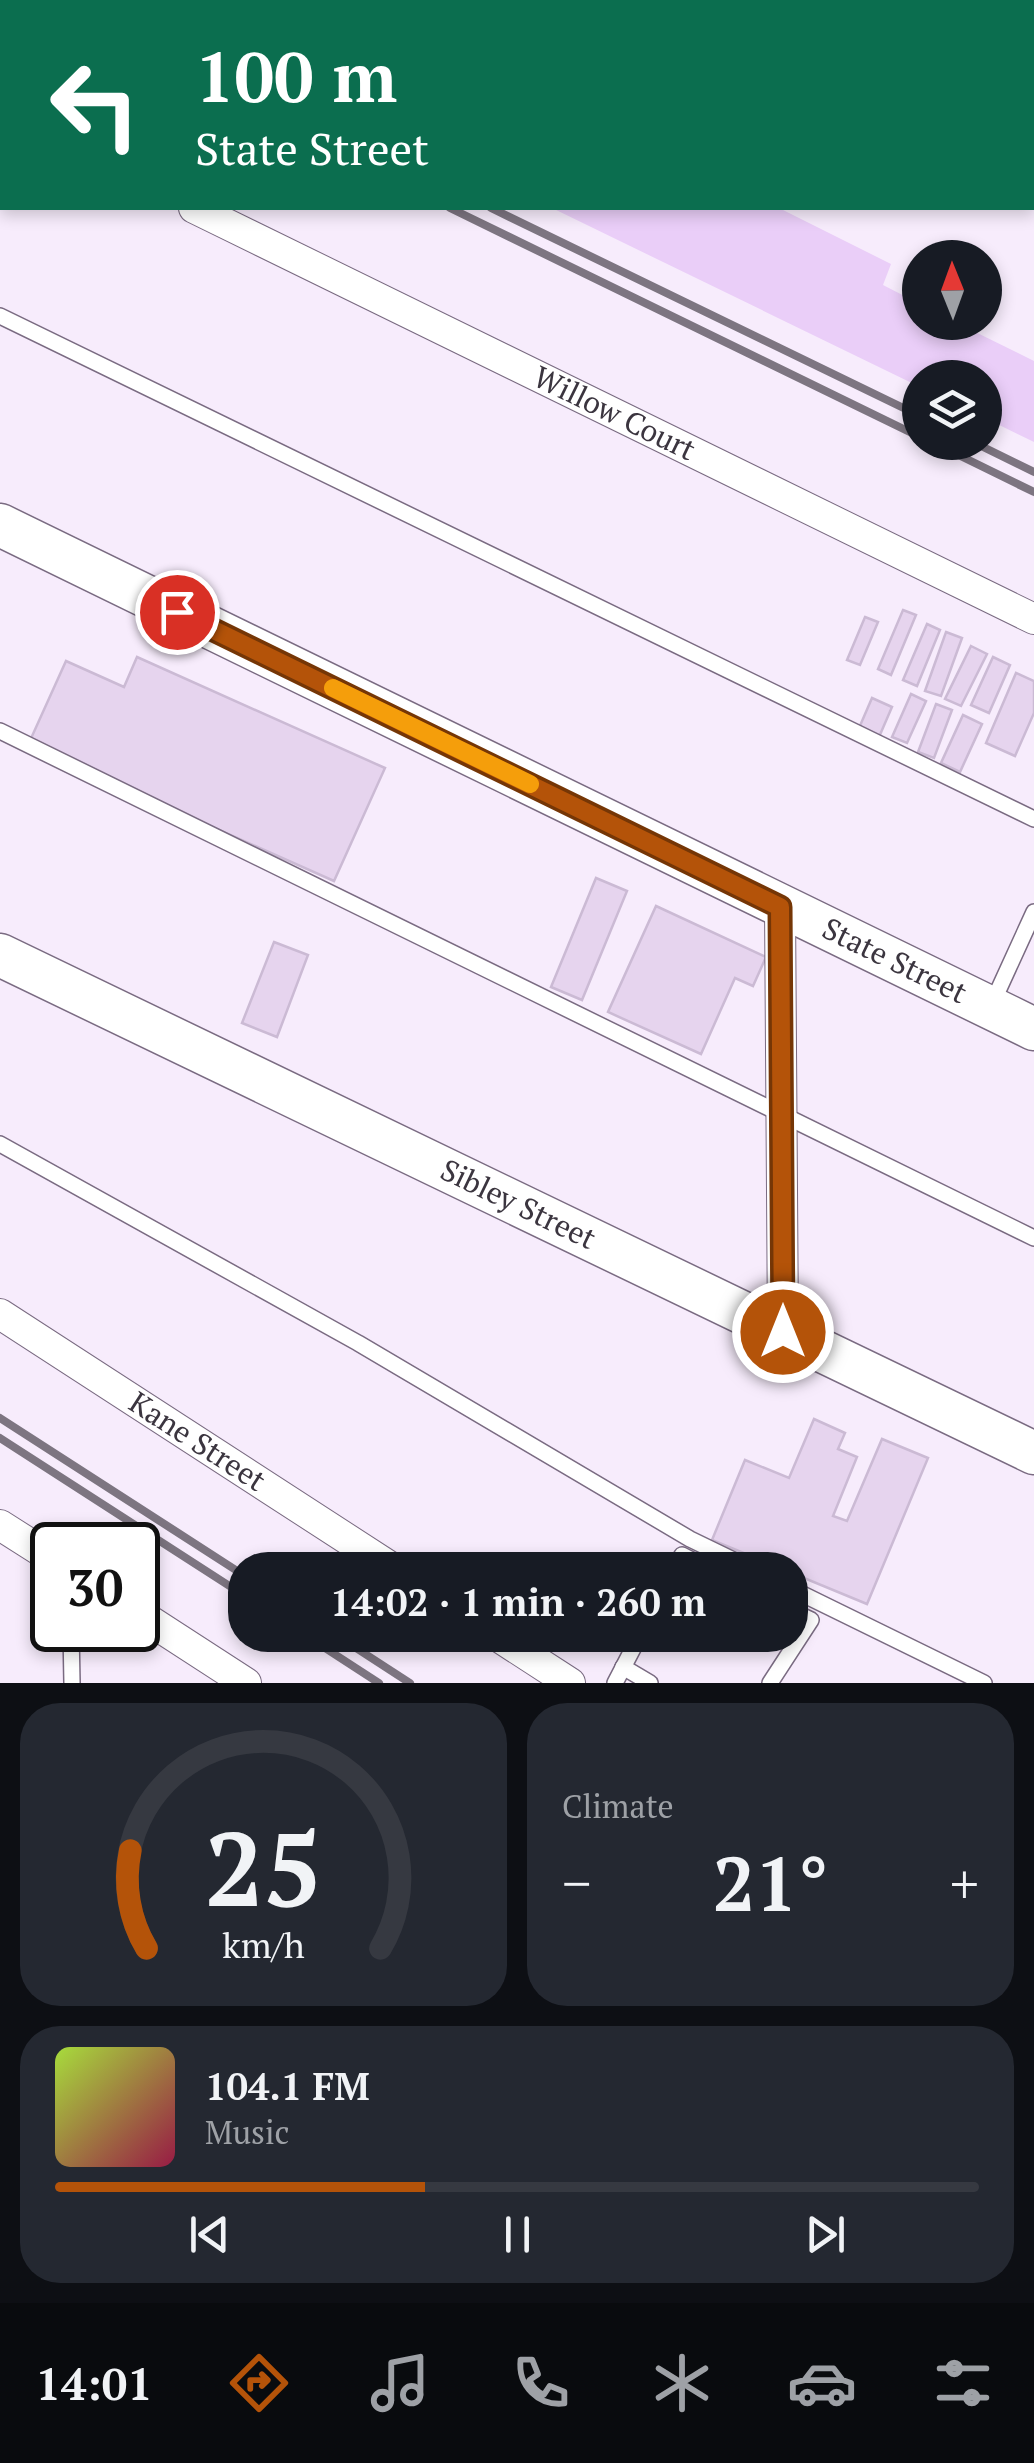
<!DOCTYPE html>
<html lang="en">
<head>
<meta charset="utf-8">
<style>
  :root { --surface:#171b24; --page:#242831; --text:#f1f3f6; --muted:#9ea1a6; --line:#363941; --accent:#b45309 }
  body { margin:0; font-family:"PT Serif",serif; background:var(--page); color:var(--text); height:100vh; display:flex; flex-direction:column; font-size:38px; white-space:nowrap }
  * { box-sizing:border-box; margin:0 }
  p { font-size:32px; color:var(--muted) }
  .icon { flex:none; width:55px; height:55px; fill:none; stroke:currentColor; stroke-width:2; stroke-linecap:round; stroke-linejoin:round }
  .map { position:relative; height:1683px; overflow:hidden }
  .side { display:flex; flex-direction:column; gap:20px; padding:20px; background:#0d0f14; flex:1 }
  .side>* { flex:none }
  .top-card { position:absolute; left:0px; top:0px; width:1035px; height:210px; box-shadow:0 5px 15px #0003; background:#0b6e4f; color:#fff; overflow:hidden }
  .needle { width:65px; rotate:359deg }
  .tools { position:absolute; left:902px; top:240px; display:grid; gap:20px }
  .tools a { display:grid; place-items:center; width:100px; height:100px; border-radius:50%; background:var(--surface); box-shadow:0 5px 15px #0003; font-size:50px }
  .speed { position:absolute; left:30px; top:1522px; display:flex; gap:20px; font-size:50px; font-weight:700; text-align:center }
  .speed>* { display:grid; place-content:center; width:130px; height:130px; border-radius:50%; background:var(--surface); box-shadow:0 5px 15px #0003; line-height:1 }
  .speed .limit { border:5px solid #111; border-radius:15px; background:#fff; color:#111 }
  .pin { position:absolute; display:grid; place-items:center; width:85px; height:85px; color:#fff; margin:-42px; border:5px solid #fff; border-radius:50%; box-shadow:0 2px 10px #0007 }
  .me { position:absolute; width:110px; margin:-55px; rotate:0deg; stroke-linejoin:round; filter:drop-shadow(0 0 8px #0008) }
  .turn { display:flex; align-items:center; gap:35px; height:210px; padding:0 30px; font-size:45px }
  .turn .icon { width:130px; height:130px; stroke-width:2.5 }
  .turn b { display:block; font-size:70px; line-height:85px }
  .big { font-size:75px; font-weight:600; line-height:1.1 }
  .side .tile { flex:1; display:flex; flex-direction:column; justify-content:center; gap:15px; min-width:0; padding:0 35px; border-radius:40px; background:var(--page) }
  .side .dial { align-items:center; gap:0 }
  .dial svg { height:260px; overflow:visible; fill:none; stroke:var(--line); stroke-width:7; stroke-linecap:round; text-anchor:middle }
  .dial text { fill:var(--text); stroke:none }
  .song { display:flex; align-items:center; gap:30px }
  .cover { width:120px; height:120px; border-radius:15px; background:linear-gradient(135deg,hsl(80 70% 55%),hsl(340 70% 35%)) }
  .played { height:10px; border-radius:5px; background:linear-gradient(90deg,var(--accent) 40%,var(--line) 40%) }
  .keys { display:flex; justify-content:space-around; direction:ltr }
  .heat { display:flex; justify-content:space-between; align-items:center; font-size:55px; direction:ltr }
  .side .tiles { flex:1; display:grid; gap:20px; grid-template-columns:1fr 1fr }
  .tile:last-child { grid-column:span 2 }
  .trip { position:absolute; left:228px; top:1552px; width:580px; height:100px; border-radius:40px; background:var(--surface); box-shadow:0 5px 15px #0003; font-weight:600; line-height:100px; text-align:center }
  .menu { display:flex; height:160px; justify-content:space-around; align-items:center; background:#090b0e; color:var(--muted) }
  .menu .icon { width:70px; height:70px }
  .menu .selected { color:var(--accent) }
  .menu b { font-size:45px; color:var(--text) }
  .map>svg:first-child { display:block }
  .green { fill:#eacef8 }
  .building { fill:#e6d4ee; stroke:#cbbad4; stroke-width:2.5 }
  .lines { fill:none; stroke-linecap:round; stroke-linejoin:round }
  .lane-casing { stroke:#7a6b82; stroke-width:18 }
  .street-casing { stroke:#7a6b82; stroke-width:32 }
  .secondary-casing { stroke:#7a6b82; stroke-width:45 }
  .lane { stroke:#fff; stroke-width:15 }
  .street { stroke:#fff; stroke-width:30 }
  .secondary { stroke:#fff; stroke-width:42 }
  .rail { stroke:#7d7581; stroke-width:8 }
  .route-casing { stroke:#753606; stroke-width:25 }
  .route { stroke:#b45309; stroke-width:18 }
  .slow { stroke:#f59e0b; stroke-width:18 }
  .labels { text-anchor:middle; stroke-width:10; stroke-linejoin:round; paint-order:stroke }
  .street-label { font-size:30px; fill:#3b353f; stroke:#fff }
</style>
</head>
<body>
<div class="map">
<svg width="1034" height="1683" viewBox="0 0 1034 1683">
  <rect width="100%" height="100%" fill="#f7ecfc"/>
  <polygon class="green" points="552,208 779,208 891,264 883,285 920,304 920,322 957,323 1034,361 1034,442 985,418 985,378 920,378 920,387"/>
  <g class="building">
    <polygon points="903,610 916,615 891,675 878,669"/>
    <polygon points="865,617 878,622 860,665 847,660"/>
    <polygon points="927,624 940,630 917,686 903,680"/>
    <polygon points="946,632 962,638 941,696 925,691"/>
    <polygon points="971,646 987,654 961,706 945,699"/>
    <polygon points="137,657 385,768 334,881 28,745 66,661 124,687"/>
    <polygon points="993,657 1010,665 989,713 971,705"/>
    <polygon points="1016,673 1034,681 1034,713 1015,756 986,743"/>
    <polygon points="911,694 926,701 907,743 892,737"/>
    <polygon points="872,698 892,707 879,737 859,728"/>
    <polygon points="936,704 952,710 934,758 918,752"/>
    <polygon points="963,715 982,724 960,772 941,763"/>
    <polygon points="596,878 627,891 582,1000 551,987"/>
    <polygon points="656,906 766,957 753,986 735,978 701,1054 608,1012"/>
    <polygon points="274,942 308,955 277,1037 242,1023"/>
    <polygon points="814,1419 845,1433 838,1449 857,1457 833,1516 847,1521 882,1439 928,1458 867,1604 712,1540 745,1460 789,1478"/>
  </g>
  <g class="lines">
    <defs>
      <g id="lane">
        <polyline points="0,316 1034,819"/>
        <polyline points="0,731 1034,1238"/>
        <polyline points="992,1004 1034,912"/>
        <polyline points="0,1144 358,1343 690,1539 754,1570"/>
        <polyline points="674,1570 682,1555 711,1570"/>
        <polyline points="790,1588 984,1683"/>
        <polyline points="71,1630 72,1683"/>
        <polyline points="623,1667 650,1683"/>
        <polyline points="615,1683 640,1635"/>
        <polyline points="770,1683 811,1620 790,1610"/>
      </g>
      <g id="street">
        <polyline points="768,0 773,2"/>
        <polyline points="816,2 817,0"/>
        <polyline points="0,112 2,114"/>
        <path id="s1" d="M194,208L1034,619"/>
        <polyline points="780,907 783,1332"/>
        <path id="s2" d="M0,1314L395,1570"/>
        <polyline points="0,1525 52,1558"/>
        <polyline points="138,1613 246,1683"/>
        <polyline points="496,1635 570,1683"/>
      </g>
      <g id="secondary">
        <path id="s3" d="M0,525L1034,1029"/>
        <path id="s4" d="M0,955L1034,1453"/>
      </g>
    </defs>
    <use href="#lane" class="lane-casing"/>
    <use href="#street" class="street-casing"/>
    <use href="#secondary" class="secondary-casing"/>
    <use href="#lane" class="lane"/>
    <use href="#street" class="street"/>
    <use href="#secondary" class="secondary"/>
    <g class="rail">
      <polyline points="24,0 29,2"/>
      <polyline points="66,0 71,2"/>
      <polyline points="450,208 920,437"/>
      <polyline points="491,208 920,416"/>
      <polyline points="932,442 1034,492"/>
      <polyline points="973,442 1034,472"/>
      <polyline points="0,1418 245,1576"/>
      <polyline points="0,1438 245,1596"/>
      <polyline points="305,1635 379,1683"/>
      <polyline points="336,1635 410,1683"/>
    </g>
  </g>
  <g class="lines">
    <defs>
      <polyline id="route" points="177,612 780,907 783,1332"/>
    </defs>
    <use href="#route" class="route-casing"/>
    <use href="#route" class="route"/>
    <polyline class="slow" points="333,688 530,784"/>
  </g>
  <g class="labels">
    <g class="street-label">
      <text dy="10" stroke="none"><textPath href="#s1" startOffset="468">Willow Court</textPath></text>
      <text dy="10" stroke="none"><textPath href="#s3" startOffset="995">State Street</textPath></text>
      <text dy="10" stroke="none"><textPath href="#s4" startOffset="575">Sibley Street</textPath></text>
      <text dy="10" stroke="none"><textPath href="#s2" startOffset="235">Kane Street</textPath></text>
    </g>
  </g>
</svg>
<div class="tools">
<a><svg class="needle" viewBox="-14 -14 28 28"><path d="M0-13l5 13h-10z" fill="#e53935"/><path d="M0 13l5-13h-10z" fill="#9ea1a6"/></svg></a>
<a><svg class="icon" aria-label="layers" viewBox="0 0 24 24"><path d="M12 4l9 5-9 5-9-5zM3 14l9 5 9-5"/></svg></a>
</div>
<div class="speed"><div class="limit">30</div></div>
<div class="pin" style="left:177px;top:612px;background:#d93025"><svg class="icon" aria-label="arrive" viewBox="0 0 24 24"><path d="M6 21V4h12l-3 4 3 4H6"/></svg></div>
<svg class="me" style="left:783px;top:1332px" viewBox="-20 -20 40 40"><circle r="17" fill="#b45309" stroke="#fff" stroke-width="3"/><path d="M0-11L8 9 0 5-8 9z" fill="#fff"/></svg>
<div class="trip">14:02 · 1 min · 260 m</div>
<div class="top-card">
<div class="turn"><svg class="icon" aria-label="left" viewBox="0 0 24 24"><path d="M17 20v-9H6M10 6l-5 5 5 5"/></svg><div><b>100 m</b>State Street</div></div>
</div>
</div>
<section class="side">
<div class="tiles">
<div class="tile dial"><svg viewBox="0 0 100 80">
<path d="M14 69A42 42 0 1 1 86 69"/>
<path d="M14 69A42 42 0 0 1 9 39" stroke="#b45309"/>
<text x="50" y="56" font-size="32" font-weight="700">25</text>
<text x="50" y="72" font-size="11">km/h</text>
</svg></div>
<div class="tile"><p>Climate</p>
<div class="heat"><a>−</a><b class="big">21°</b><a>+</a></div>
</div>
<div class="tile">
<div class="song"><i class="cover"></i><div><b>104.1 FM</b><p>Music</p></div></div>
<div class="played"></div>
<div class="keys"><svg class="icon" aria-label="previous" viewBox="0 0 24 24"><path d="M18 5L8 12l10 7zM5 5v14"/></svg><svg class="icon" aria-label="pause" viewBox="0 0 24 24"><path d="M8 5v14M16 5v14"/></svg><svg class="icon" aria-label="next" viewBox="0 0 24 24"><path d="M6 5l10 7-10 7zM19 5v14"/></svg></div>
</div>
</div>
</section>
<nav class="menu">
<b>14:01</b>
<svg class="icon selected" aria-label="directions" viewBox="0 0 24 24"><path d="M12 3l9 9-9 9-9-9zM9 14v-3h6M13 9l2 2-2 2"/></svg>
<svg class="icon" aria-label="music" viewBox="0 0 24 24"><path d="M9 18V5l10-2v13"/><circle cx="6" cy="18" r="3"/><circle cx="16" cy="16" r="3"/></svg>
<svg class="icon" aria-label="phone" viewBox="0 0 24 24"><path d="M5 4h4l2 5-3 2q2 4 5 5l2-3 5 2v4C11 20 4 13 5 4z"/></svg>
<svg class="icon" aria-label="climate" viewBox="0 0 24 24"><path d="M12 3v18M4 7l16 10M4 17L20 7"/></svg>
<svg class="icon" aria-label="car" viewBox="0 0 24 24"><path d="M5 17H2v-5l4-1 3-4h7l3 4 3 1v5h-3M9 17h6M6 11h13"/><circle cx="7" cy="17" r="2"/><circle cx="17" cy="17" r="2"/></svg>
<svg class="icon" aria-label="filters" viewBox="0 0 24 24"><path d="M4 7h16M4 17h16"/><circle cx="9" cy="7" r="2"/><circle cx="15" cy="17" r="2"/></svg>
</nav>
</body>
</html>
